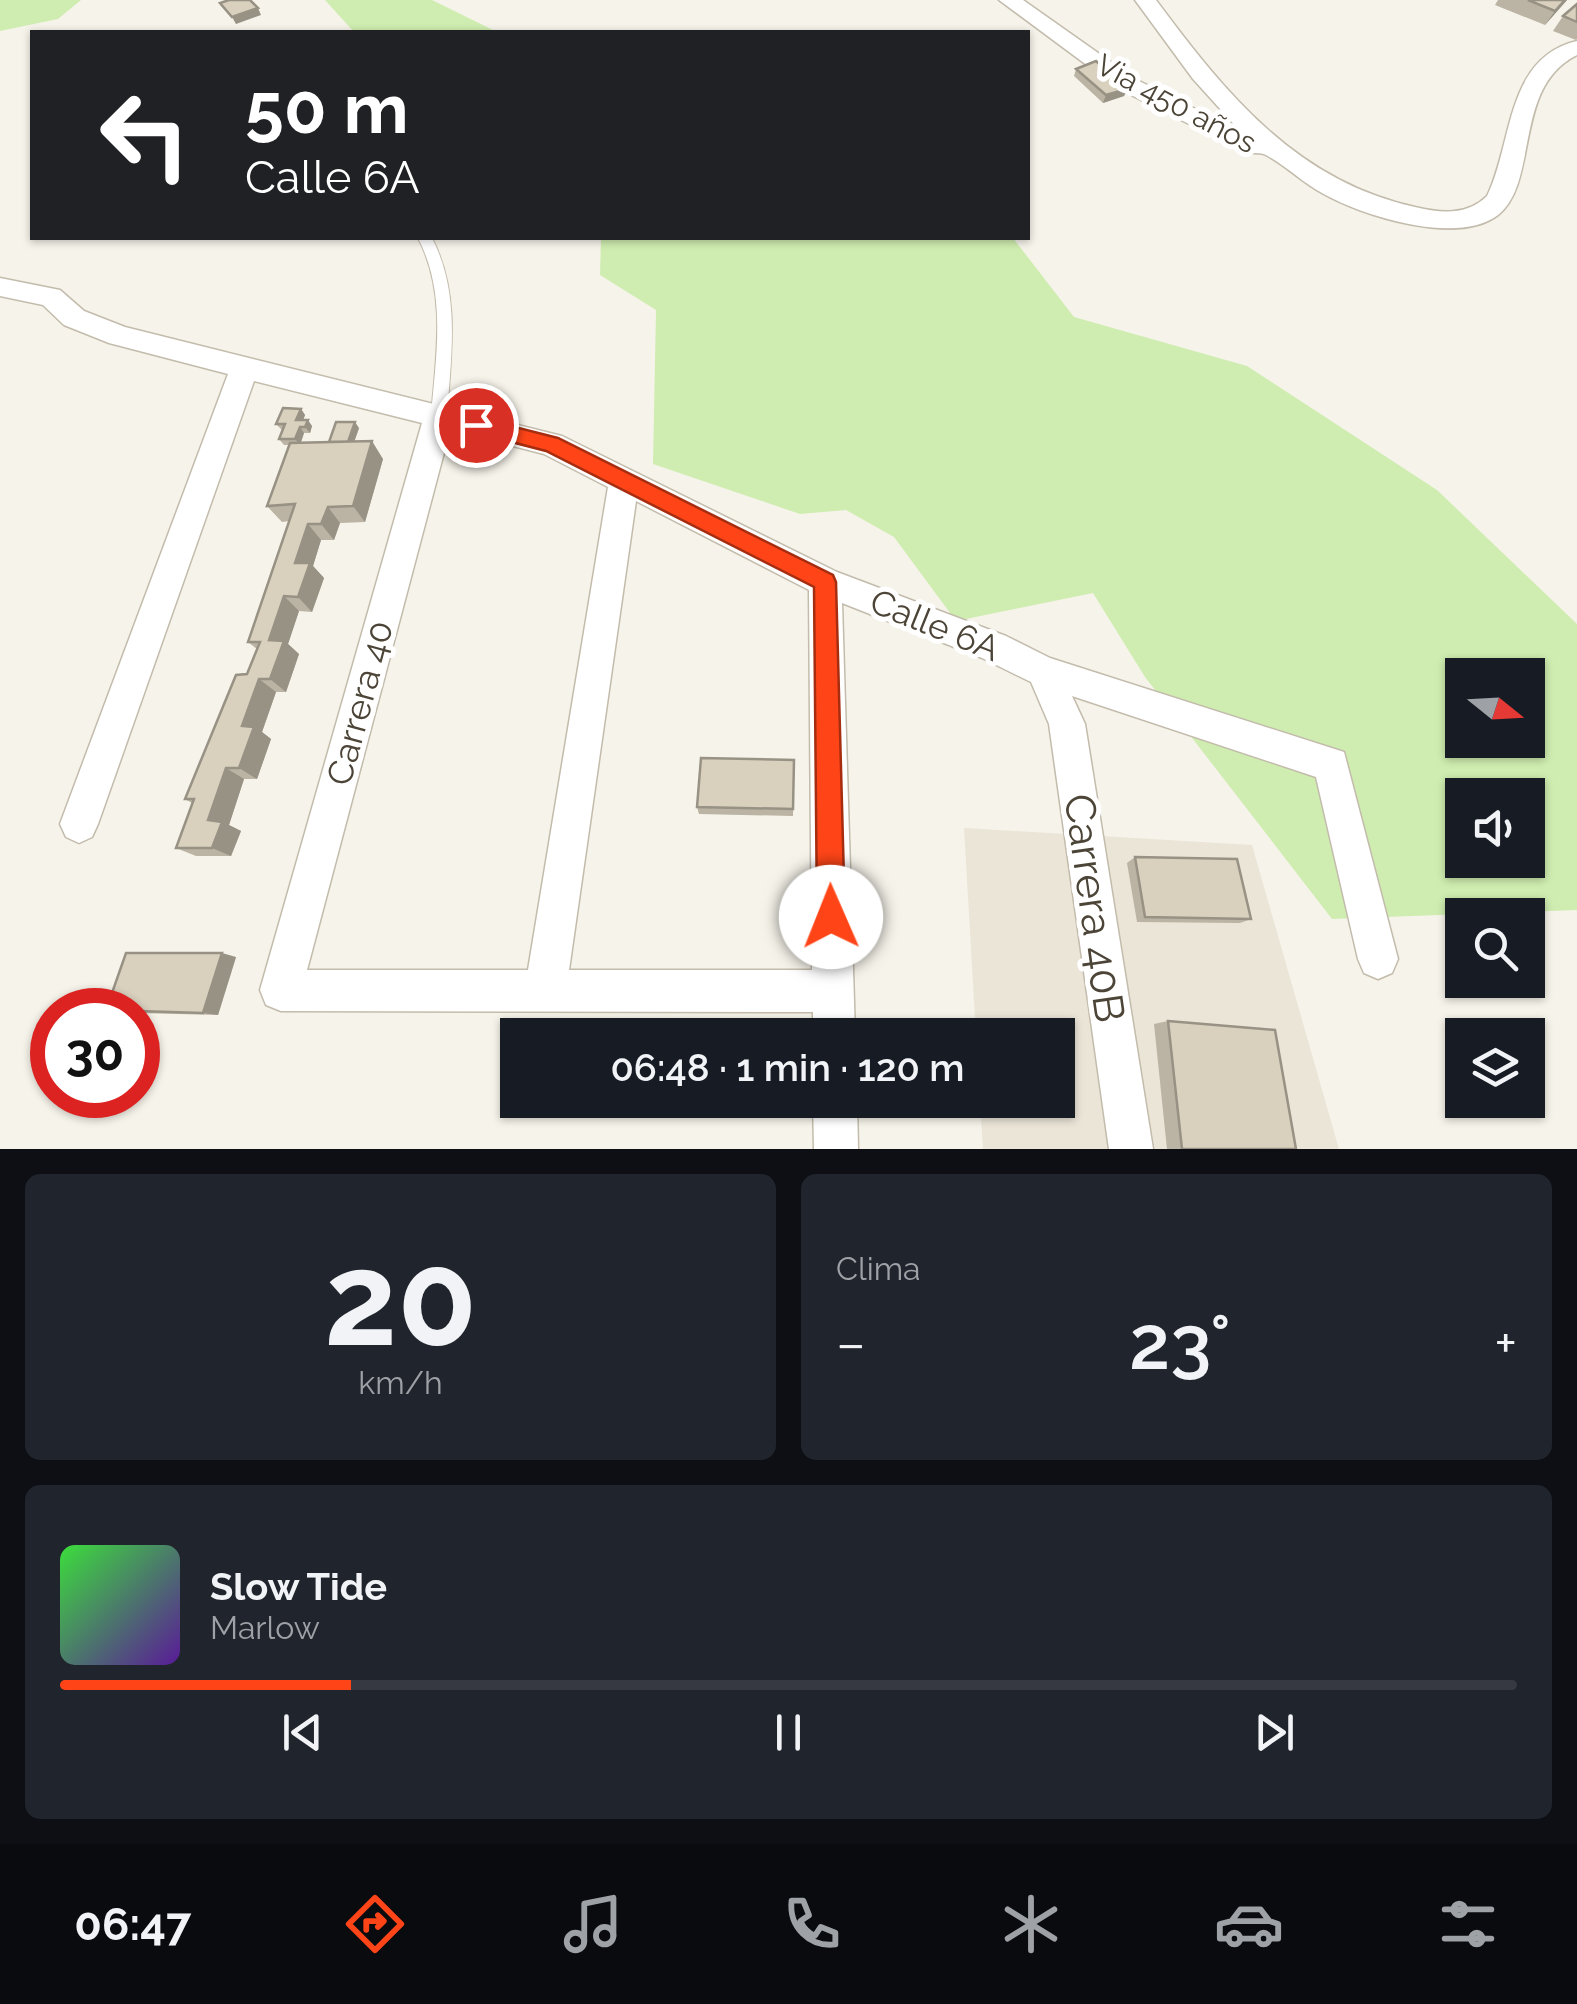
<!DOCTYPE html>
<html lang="es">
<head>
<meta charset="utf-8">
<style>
  :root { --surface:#171b24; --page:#20242c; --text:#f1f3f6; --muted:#9ea1a6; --line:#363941; --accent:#ff4518 }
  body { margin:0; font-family:Raleway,sans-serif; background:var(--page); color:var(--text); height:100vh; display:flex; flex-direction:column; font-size:38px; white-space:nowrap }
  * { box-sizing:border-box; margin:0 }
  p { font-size:32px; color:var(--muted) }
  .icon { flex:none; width:55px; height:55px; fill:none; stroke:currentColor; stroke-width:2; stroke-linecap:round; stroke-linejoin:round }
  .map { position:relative; height:1149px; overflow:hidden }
  .side { display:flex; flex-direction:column; gap:25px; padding:25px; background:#0d0f14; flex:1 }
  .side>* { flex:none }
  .banner { position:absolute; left:30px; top:30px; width:1000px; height:210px; border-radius:0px; box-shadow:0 2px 8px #0004; background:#202124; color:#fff; overflow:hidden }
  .needle { width:65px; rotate:108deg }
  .tools { position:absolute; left:1445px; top:658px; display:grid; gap:20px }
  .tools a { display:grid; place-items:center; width:100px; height:100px; border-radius:0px; background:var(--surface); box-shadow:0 2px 8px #0004; font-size:50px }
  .speed { position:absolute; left:30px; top:988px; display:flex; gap:20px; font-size:50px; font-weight:700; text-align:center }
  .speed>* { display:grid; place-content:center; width:130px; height:130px; border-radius:50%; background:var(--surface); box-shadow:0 2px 8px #0004; line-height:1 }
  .speed .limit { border:15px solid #d22; background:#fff; color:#111 }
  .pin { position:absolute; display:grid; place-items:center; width:85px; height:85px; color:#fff; margin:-42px; border:5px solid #fff; border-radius:50%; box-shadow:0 2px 10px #0007 }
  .me { position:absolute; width:110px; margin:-55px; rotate:359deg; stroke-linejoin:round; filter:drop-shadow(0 0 8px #0008) }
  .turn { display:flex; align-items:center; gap:35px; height:210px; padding:0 50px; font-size:45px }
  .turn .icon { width:130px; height:130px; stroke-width:2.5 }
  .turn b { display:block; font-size:70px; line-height:85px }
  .big { font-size:75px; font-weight:600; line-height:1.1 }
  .side .widget { flex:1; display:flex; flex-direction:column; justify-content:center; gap:15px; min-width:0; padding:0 35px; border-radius:15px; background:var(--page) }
  .side .dial { align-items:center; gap:0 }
  .dial b { font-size:130px; line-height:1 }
  .song { display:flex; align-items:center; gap:30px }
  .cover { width:120px; height:120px; border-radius:15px; background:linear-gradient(135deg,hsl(120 70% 55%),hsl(270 70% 35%)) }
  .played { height:10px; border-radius:5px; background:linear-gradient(90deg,var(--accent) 20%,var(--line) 20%) }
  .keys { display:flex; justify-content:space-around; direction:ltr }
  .heat { display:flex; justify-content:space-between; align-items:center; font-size:55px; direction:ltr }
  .side .tiles { flex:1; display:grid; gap:25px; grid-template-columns:1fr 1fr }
  .widget:last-child { grid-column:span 2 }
  .trip { position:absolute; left:500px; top:1018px; width:575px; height:100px; border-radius:0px; background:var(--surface); box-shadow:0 2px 8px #0004; font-weight:600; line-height:100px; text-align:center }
  .tabs { display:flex; height:160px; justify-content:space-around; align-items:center; background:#090b0e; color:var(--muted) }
  .tabs .icon { width:70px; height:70px }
  .tabs .selected { color:var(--accent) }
  .tabs b { font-size:45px; color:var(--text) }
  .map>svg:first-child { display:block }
  .residential { fill:#ebe5d8 }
  .green { fill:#cfedb0; fill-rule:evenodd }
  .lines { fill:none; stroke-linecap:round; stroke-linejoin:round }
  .lane-casing { stroke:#c3bcac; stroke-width:2 }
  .street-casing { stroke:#c3bcac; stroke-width:3 }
  .lane { fill:#fff; fill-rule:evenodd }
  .street { fill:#fff; fill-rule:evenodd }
  .wall { fill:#bbb3a3 }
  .shaded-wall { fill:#989285 }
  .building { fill:#d9d0be; stroke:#989285; stroke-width:2.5 }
  .route { fill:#ff4518; stroke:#a62d10; stroke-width:2.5 }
  .labels { text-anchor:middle; stroke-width:10; stroke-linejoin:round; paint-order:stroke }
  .far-street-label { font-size:30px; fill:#4b4437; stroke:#fff }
  .street-label { font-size:35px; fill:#4b4437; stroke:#fff }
  .near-street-label { font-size:42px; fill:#4b4437; stroke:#fff }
</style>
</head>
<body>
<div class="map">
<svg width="1577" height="1149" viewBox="0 0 1577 1149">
  <rect width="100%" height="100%" fill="#f6f3ea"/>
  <polygon class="residential" points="964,828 1252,845 1339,1149 983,1149 980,1100 1058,1100 1058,1035 976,1035"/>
  <g class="green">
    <polygon points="0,0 81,0 58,19 0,31"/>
    <polygon points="325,0 432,0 497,32 354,32"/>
    <path d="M601,238H1013L1074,317L1247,366L1437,490L1577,624V910L1332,919L1145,677L1093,593L956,621L894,537L846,510L800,514L653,464L656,310L600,275ZM1462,675H1528V740H1462ZM1462,795H1528V860H1462Z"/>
  </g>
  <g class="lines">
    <defs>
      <path id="lane" d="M418,238H432C461,294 451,355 447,416L439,422L431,416C436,355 447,294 418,238Z"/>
      <g id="street">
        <path d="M999,0H1023L1135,79L1240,131L1193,79L1135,0H1156C1225,93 1296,181 1415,207C1440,213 1467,216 1487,196C1513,144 1505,58 1577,41V55C1512,87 1540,181 1498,215C1458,246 1362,216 1322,193C1302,182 1285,165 1266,155C1260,152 1252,154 1245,152L1119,89Z"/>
        <path d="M0,278L60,290L84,311L125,327L562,436L837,572L1006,636L1050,658L1344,752L1398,959L1392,973L1378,979L1364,973L1358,959L1316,777L1072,696L1085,724L1153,1149H1109L1049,724L1031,682L982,658L842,603L855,1035H813V1012L281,1011L266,1005L260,990L422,423L254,381L98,824L92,837L79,843L66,837L60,824L228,374L109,343L64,325L43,305L0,296ZM450,430L544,454L608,487L528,970H307ZM636,501L809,590L812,970H569Z"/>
        <polygon points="813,1100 857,1100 858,1149 814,1149"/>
      </g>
    </defs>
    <use href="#lane" class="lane-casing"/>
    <use href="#street" class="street-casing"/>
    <use href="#lane" class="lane"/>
    <use href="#street" class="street"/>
  </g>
  <g class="wall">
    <polygon points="1498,0 1567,0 1545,25 1495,5"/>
    <polygon points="1577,4 1577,39 1576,40 1553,31 1563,16"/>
    <polygon points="1076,69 1127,89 1124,96 1103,103 1074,76"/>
    <polygon points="301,409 305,415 303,420 312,426 310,433 304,433 301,442 329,442 359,428 354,442 383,459 365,522 340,523 334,540 321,540 313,566 324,578 312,612 299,611 288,644 299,654 286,692 276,692 262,732 271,739 257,779 244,779 229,825 241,831 231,856 196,856 176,848 192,803 185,799 247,674 257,649 248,642 289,521 282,522 267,506 289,445 284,445 279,439 282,430 276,424"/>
    <polygon points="794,760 793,816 699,814 697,807"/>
    <polygon points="1135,857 1251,919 1240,923 1137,922 1127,863"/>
    <polygon points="236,957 218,1015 138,1013 138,1010"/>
    <polygon points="1168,1021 1296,1149 1167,1149 1154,1024"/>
  </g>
  <g class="shaded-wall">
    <polygon points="1565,0 1567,0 1545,25 1555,11"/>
    <polygon points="258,8 261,15 236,24 232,17"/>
    <polygon points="1127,89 1124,96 1103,103 1106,95"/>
    <polygon points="301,409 305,415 301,426 296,420"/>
    <polygon points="308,420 312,426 310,433 305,427"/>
    <polygon points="355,422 359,428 351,451 347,445"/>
    <polygon points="300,427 304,433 300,445 295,439"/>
    <polygon points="372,441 383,459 365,522 353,506"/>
    <polygon points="328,507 340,523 334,540 321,524"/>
    <polygon points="308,524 321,540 313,566 324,578 312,612 298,597 295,563"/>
    <polygon points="284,596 299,611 288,644 299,654 286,692 270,679 269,640"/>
    <polygon points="259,679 276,692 262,732 271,739 257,779 239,768 242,726"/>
    <polygon points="226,768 244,779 229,825 241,831 231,856 212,848 208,820"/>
    <polygon points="222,953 236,957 218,1015 203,1013"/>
  </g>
  <g class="building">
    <polygon points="229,0 250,0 258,8 232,17 220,3"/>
    <polygon points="1528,0 1565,0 1555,11"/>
    <polygon points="1577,4 1577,22 1563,16"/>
    <polygon points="1096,61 1127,89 1106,95 1076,69"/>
    <polygon points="283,408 301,409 296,420 308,420 305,427 300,427 295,439 279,439 285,424 276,424"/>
    <polygon points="336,422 355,422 348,442 329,442"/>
    <polygon points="372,441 353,506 328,507 321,524 308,524 295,563 310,563 298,597 284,596 269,640 284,641 270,679 259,679 242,726 254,727 239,768 226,768 208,820 222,822 212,848 176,848 194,799 185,799 236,675 247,674 260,642 248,642 295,504 267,506 290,443"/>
    <polygon points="701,758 794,760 793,809 697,807"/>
    <polygon points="1135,857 1237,859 1251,919 1145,917"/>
    <polygon points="126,953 222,953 203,1013 106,1010"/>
    <polygon points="1168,1021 1275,1030 1296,1149 1182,1149"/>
  </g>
  <polygon class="route" points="476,417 558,438 833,575 836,582 845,917 841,927 831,931 821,927 817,917 814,587 546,451 469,431 466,425 469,420"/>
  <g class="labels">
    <g class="far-street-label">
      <text transform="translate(1176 104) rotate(28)" y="10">Via 450 años</text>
    </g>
    <g class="street-label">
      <text transform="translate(935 625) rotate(22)" y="12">Calle 6A</text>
      <text transform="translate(360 703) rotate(-75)" y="12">Carrera 40</text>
    </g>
    <g class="near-street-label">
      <text transform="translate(1095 908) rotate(82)" y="15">Carrera 40B</text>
    </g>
  </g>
</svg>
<div class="tools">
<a><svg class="needle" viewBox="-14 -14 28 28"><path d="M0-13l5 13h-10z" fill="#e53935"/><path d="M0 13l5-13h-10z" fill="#9ea1a6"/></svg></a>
<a><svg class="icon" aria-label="sound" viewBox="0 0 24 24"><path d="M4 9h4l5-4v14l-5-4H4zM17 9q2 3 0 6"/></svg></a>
<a><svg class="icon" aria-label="search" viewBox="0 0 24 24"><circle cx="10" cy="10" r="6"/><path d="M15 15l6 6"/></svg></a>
<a><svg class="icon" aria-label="layers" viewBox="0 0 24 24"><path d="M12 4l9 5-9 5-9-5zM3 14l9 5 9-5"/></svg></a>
</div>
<div class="speed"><div class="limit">30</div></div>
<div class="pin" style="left:476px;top:425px;background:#d93025"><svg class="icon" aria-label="arrive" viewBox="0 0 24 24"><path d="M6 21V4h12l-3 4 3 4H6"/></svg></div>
<svg class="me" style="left:831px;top:917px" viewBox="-20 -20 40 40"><circle r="19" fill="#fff"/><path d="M0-13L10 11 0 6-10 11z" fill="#ff4518"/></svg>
<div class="trip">06:48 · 1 min · 120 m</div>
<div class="banner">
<div class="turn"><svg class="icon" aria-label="left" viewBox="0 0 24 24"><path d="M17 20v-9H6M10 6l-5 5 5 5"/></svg><div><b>50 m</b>Calle 6A</div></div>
</div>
</div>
<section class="side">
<div class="tiles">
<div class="widget dial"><b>20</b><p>km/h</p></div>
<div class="widget"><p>Clima</p>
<div class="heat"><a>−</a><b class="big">23°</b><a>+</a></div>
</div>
<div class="widget">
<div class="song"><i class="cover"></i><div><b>Slow Tide</b><p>Marlow</p></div></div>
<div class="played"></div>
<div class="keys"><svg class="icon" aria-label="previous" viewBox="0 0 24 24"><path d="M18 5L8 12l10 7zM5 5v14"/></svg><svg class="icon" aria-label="pause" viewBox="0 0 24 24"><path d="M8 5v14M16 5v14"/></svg><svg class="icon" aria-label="next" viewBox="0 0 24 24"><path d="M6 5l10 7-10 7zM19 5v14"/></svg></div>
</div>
</div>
</section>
<nav class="tabs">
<b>06:47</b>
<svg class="icon selected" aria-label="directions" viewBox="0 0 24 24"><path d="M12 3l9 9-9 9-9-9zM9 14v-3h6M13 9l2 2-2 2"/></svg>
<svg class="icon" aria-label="music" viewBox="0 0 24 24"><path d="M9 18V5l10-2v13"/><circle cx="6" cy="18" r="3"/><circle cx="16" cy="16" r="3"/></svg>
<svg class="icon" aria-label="phone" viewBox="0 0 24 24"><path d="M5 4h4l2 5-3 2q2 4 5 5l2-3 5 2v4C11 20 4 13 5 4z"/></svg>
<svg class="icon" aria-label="climate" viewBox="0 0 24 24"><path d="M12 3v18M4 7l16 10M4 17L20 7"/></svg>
<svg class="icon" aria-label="car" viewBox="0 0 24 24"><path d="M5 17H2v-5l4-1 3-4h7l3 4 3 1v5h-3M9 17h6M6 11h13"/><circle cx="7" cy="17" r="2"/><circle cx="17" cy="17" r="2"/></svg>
<svg class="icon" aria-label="filters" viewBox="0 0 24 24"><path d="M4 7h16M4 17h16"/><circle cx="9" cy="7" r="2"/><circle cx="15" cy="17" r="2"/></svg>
</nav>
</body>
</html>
